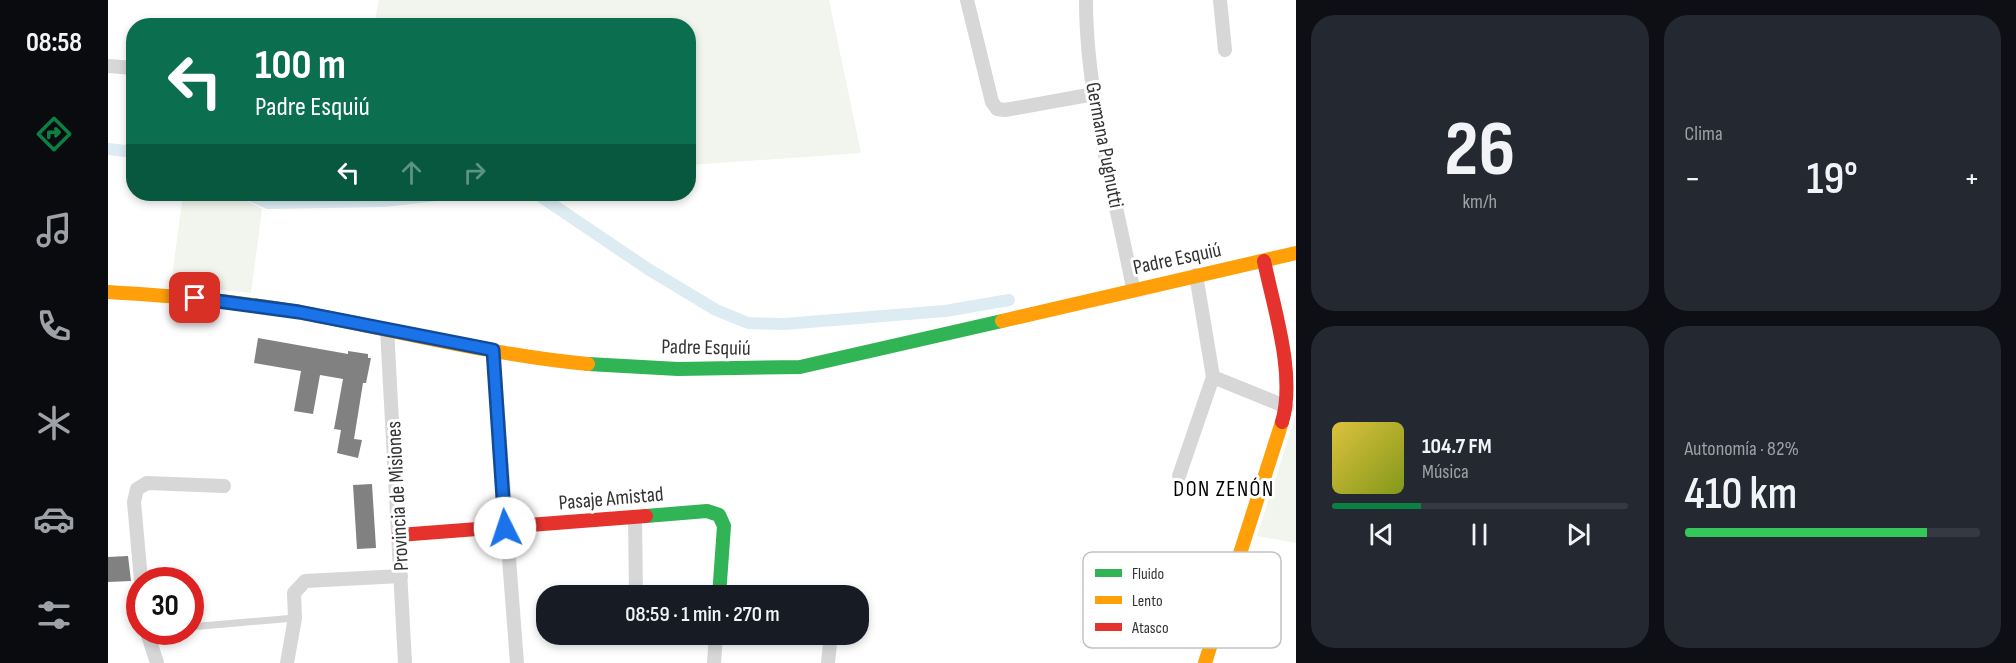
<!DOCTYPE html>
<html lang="es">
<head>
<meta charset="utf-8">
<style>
  :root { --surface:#171b24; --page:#242831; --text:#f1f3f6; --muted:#9ea1a6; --line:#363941; --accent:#0b8043 }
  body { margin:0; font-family:"Sofia Sans Condensed",sans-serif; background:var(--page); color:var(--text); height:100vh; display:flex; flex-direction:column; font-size:22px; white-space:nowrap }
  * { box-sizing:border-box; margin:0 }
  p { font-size:20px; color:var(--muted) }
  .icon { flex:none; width:33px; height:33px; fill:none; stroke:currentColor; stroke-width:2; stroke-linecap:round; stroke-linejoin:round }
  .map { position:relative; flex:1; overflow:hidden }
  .details { display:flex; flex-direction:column; gap:15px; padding:15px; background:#0d0f14; width:720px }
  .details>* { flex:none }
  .guide { position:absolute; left:18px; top:18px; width:570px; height:183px; border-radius:24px; box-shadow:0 3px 9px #0003; background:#0b6e4f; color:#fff; overflow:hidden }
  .speed { position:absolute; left:18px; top:567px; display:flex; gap:12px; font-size:30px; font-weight:700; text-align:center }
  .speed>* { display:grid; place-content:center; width:78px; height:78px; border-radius:50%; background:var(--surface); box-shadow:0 3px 9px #0003; line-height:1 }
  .speed .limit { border:9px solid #d22; background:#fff; color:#111 }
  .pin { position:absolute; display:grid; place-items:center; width:51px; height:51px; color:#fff; margin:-26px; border-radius:12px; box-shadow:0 3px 9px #0006 }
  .me { position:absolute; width:66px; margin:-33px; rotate:356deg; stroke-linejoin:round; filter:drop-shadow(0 0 4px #0008) }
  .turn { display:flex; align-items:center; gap:21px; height:126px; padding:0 30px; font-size:27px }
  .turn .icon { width:78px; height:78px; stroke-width:2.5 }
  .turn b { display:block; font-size:42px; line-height:51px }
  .lanes { display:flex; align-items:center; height:57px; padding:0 30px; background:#0003; justify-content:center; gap:30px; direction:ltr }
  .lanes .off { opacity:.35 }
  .big { font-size:45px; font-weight:600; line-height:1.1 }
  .details .widget { flex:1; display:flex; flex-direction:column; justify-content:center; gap:9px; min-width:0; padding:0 21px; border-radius:24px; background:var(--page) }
  .details .dial { align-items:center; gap:0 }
  .dial b { font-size:78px; line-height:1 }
  .song { display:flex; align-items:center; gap:18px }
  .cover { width:72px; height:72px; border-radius:9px; background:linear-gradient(135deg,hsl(50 70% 55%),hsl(70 70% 35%)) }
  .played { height:6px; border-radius:3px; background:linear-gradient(90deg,var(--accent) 30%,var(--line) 30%) }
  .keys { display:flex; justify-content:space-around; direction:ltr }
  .heat { display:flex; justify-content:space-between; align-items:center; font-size:33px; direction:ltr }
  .charge { height:9px; border-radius:4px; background:linear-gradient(90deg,#34c759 82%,var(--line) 0) }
  .details .tiles { flex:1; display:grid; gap:15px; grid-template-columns:repeat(2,1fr) }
  .trip { position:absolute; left:428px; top:585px; width:333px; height:60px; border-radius:24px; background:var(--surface); box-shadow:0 3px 9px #0003; font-weight:600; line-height:60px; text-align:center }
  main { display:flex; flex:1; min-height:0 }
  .dock { display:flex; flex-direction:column; width:108px; justify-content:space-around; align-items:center; background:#090b0e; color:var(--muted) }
  .dock .icon { width:42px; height:42px }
  .dock .on { color:var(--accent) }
  .dock b { font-size:27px; color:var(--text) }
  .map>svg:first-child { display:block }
  .green { fill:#f1f5ed }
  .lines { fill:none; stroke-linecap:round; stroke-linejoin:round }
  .canal { stroke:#ddebf3; stroke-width:12 }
  .building { fill:#818181 }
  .lane { stroke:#d7d7d7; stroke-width:7 }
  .street { stroke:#d7d7d7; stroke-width:14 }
  .fast { stroke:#30b455; stroke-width:14 }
  .slow { stroke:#ff9f0a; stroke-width:14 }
  .jam { stroke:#e5322d; stroke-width:14 }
  .route-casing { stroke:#114b97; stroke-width:15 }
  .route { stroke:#1a73e8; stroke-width:10 }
  .labels { text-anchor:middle; stroke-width:6; stroke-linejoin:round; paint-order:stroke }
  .street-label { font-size:21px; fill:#333; stroke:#fff }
  .neighbourhood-label { font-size:22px; letter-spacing:1.5px; fill:#000; stroke:#fff }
  .key { fill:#fff; stroke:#c2c2c2; stroke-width:1.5 }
  .key-label { font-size:16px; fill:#333 }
</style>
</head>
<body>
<main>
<nav class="dock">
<b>08:58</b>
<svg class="icon on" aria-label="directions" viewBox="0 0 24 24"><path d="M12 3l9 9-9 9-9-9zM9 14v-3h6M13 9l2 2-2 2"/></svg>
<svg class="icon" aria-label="music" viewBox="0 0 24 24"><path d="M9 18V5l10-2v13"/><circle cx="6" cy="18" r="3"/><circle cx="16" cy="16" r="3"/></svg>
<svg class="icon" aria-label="phone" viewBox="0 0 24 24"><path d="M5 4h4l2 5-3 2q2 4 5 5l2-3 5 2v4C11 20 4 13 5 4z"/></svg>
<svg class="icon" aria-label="climate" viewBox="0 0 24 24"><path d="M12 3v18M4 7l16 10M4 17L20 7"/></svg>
<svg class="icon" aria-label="car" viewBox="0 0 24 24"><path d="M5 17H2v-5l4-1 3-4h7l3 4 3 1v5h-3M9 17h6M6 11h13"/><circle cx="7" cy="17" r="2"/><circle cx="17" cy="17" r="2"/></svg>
<svg class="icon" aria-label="filters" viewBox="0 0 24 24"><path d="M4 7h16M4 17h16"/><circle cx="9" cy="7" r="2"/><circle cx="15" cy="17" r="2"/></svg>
</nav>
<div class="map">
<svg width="1188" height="663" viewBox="0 0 1188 663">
  <rect width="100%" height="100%" fill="#fff"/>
  <g class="green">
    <polygon points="271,0 721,0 753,153 581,165 580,26 266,25"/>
    <polygon points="75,194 127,194 154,209 143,293 63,285"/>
    <polygon points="1188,414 1188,543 1149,536"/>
  </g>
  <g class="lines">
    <g class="canal">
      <polyline points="0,149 26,152"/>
      <polyline points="140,194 160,203 276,201 337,194"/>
      <polyline points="429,194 540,269 608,310 640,323 676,324 837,311 901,300"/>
    </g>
  </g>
  <g class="building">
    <polygon points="150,338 240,354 240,351 260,354 260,358 263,358 258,383 255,383 246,439 254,440 250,458 229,453 233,430 226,429 235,379 212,375 205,414 186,411 193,371 146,363"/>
    <polygon points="264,484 268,548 249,549 245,485"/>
    <polygon points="20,556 23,581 0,582 0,557"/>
  </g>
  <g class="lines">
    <polyline class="lane" points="82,627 187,618"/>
    <g class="street">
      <polyline points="859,0 884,102 889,109 897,110 986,94"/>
      <path d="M978,0C978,97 1007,194 1025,288"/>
      <polyline points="1112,0 1117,50"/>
      <polyline points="0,66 26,68"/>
      <polyline points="279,329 297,663"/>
      <polyline points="385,350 409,663"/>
      <polyline points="1105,377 1179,407"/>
      <polyline points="1071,476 1105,377 1088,275"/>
      <polyline points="527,517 528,596"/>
      <polyline points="33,580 26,502 29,489 39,483 116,486"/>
      <polyline points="39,632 49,663"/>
      <polyline points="179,663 187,618 186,593 197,581 293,576"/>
      <polyline points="606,663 608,634"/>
      <polyline points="720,663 723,634"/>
    </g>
    <g class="fast">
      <polyline points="480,364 570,369 692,367 894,321"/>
      <polyline points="538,516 599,511 611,515 616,526 611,596"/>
    </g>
    <g class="slow">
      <path d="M0,292C66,296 131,301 196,313C290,331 384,355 480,364"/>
      <polyline points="894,321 1188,253"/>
      <polyline points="1097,663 1174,422"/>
    </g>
    <g class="jam">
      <path d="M1156,261C1166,309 1188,375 1174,422"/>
      <polyline points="291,535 538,516"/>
    </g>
  </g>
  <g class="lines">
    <defs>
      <polyline id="route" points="87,298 191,312 385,350 397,528"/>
    </defs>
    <use href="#route" class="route-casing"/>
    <use href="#route" class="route"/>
  </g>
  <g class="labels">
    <g class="street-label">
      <text transform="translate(997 145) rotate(79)" y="7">Germana Pugnutti</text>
      <text transform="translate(1069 258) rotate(-12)" y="7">Padre Esquiú</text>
      <text transform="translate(598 347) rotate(1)" y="7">Padre Esquiú</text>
      <text transform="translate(289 496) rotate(-93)" y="7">Provincia de Misiones</text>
      <text transform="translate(503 498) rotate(-5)" y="7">Pasaje Amistad</text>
    </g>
    <g class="neighbourhood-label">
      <text x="1116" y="496">DON ZENÓN</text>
    </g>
  </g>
  <rect x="975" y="552" width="198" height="96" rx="9" class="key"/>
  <rect x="987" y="569" width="27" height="8" fill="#30b455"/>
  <rect x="987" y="596" width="27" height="8" fill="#ff9f0a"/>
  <rect x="987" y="623" width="27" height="8" fill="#e5322d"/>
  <g class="key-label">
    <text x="1024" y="579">Fluido</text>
    <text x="1024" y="606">Lento</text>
    <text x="1024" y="633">Atasco</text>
  </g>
</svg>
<div class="speed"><div class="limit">30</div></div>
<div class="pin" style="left:87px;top:298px;background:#d93025"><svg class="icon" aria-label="arrive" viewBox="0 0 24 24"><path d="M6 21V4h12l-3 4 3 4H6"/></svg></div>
<svg class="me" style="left:397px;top:528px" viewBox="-20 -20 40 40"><circle r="19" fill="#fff"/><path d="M0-13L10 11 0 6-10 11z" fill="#1a73e8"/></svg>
<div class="trip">08:59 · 1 min · 270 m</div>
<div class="guide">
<div class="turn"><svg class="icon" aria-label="left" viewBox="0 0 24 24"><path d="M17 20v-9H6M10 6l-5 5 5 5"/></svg><div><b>100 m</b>Padre Esquiú</div></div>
<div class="lanes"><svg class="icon" aria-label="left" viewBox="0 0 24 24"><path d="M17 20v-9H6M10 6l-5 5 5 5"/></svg><svg class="icon off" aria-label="ahead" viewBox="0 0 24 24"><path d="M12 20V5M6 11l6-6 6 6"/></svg><svg class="icon off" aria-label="right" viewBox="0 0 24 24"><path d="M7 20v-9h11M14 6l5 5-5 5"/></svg></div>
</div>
</div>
<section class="details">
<div class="tiles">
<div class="widget dial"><b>26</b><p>km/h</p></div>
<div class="widget"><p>Clima</p>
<div class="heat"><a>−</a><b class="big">19°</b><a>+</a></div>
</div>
<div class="widget">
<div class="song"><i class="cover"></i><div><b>104.7 FM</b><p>Música</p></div></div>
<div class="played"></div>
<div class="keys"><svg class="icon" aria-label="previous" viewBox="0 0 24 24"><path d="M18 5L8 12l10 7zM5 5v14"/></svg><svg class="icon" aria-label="pause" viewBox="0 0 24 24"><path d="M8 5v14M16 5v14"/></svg><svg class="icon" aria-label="next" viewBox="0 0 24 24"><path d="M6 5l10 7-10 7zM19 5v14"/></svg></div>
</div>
<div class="widget"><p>Autonomía · 82%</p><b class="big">410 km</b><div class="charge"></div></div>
</div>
</section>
</main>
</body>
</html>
